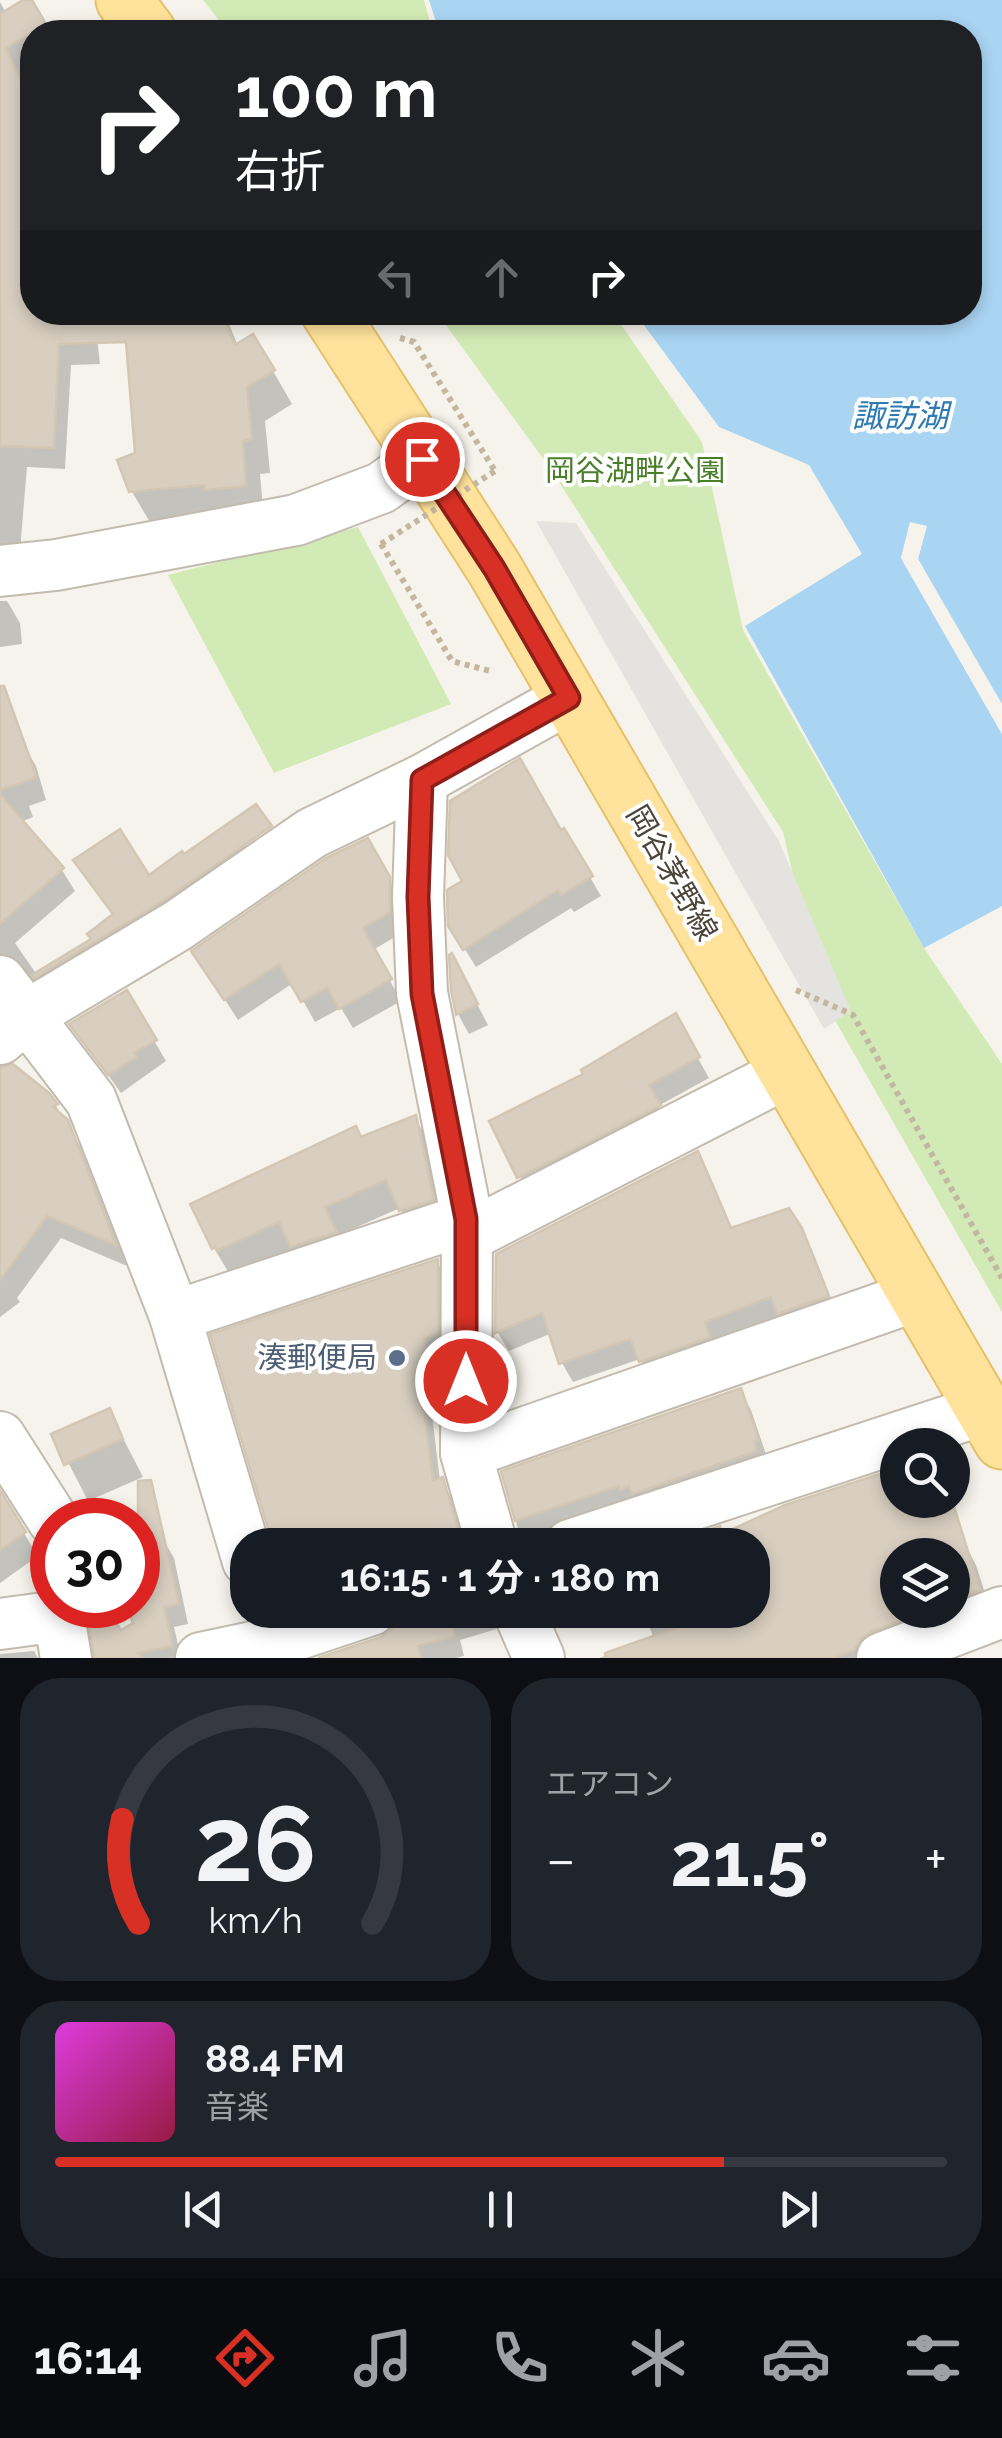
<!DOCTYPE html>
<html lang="ja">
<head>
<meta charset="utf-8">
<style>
  :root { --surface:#171b24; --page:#20242c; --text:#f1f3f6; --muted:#9ea1a6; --line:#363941; --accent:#d93025 }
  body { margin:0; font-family:Raleway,"Noto Sans JP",sans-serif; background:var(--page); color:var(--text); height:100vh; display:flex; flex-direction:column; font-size:38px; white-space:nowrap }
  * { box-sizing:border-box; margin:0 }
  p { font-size:32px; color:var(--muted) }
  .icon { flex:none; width:55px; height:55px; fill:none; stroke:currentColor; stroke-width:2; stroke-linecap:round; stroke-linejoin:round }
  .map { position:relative; height:1658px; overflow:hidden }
  .sheet { display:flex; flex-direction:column; gap:20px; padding:20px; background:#0d0f14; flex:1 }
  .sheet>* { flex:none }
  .top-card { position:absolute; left:20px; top:20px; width:962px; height:305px; border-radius:40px; box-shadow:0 5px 15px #0003; background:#202124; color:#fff; overflow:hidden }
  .buttons { position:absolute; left:880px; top:1428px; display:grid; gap:20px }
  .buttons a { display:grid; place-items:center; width:90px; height:90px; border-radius:50%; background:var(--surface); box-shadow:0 5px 15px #0003; font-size:50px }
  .speed { position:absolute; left:30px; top:1498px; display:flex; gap:20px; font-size:50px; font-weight:700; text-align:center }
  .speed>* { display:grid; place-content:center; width:130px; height:130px; border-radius:50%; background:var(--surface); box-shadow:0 5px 15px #0003; line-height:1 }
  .speed .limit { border:15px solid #d22; background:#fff; color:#111 }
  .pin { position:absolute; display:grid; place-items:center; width:85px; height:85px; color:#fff; margin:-42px; border:5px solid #fff; border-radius:50%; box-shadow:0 2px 10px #0007 }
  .me { position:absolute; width:110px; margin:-55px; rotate:0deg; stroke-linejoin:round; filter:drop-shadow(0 0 8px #0008) }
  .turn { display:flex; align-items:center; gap:35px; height:210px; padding:0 50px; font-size:45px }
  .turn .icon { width:130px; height:130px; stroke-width:2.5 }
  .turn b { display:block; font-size:70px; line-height:85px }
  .lanes { display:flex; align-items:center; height:95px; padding:0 50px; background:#0003; justify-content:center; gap:50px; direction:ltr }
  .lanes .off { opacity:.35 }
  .big { font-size:75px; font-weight:700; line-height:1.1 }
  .sheet .card { flex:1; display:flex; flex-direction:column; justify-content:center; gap:15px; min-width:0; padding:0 35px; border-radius:40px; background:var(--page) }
  .sheet .dial { align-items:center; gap:0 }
  .dial svg { height:260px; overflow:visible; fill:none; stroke:var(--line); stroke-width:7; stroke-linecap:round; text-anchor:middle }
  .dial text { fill:var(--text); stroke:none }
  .song { display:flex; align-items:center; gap:30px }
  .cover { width:120px; height:120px; border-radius:15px; background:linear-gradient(135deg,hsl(300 70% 55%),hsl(340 70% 35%)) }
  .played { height:10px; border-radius:5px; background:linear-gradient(90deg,var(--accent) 75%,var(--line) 75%) }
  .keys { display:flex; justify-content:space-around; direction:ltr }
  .heat { display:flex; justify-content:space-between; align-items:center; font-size:55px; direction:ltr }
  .sheet .tiles { flex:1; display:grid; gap:20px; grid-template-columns:1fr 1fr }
  .card:last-child { grid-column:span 2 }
  .trip { position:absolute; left:230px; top:1528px; width:540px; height:100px; border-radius:40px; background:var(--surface); box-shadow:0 5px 15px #0003; font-weight:700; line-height:100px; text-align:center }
  .tab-bar { display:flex; height:160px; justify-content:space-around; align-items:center; background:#090b0e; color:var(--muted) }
  .tab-bar .icon { width:70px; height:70px }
  .tab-bar .selected { color:var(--accent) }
  .tab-bar b { font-size:45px; color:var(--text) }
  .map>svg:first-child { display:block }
  .green { fill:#d2eab5 }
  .parking { fill:#e5e3e0 }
  .water { fill:#a9d4f2 }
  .pier { fill:#f6f3ec }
  .shadow { fill:#0003; fill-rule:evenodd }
  .building { fill:#d8cfc1; stroke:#d3c7b4; stroke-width:2.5 }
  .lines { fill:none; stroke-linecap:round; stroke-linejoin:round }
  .minor-casing { stroke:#c2bbae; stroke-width:54 }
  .major-casing { stroke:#e6c16a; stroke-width:59 }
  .path { stroke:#c4b79f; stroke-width:6; stroke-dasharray:5 5; stroke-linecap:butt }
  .minor { stroke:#fff; stroke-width:50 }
  .major { stroke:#ffe39c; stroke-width:55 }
  .path-bridge { stroke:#c4b79f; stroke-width:6; stroke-dasharray:5 5; stroke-linecap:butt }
  .route-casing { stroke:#8d1f18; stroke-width:25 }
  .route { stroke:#d93025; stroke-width:18 }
  .service-dot { fill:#5c6f8a; stroke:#fff; stroke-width:4 }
  .labels { text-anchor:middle; stroke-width:8; stroke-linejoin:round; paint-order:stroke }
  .park-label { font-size:30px; fill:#4a7f2a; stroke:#fff }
  .street-label { font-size:30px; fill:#4b4439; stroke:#fff }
  .service-label { font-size:30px; fill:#4e5e75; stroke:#fff; text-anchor:end }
  .water-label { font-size:32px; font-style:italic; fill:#2e7ab2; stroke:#fff }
</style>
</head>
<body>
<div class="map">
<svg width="1002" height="1658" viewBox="0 0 1002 1658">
  <rect width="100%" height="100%" fill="#f6f3ec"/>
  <g class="green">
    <polygon points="203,0 424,0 433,32 228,32"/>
    <polygon points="437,313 613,313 702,442 743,630 924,948 1002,1064 1002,1312 821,996 783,832 550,468"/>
    <polygon points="358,527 451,704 274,773 168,575"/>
  </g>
  <polygon class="parking" points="536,521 576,523 779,841 851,1011 824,1029"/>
  <polygon class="water" points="429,0 1002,0 1002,704 918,559 926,526 910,523 901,558 1002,734 1002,906 924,948 745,626 862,554 809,465 719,427 635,313 970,312 970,32 439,32"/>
  <polygon class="pier" points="910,522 927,526 918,559 1002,709 914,561 921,530 914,528 906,557 1002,724 1002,734 901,558"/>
  <g class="shadow">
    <polygon points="29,0 48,32 32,32 32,278 14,292 32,286 32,312 94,312 100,364 71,365 65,469 27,467 21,538 22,562 0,568 0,2 6,13"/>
    <polygon points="141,312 224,312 238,346 273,371 292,404 265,421 270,473 260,474 264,519 151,524 131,490 140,459"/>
    <polygon points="0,601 7,601 20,623 22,644 0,647"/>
    <polygon points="0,722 23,744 36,766 46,800 29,806 33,817 21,822 62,870 75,891 15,943 37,975 94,940 114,917 76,860 148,878 244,843 246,846 271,829 282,849 48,998 0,977"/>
    <polygon points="563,831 601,896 574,912 571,908 476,967 450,925 465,882"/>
    <polygon points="367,841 400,900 400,934 373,950 401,1001 353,1028 341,1008 315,1022 293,983 238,1020 207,972"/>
    <polygon points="463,977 488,1025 469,1034 458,1014"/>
    <polygon points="126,993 166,1061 121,1093 72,1025"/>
    <polygon points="675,1017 709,1078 658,1106 670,1126 531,1197 492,1123 587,1075"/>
    <polygon points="0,1070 47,1094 56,1106 80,1146 127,1266 61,1238 17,1298 20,1302 0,1317"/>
    <polygon points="415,1118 431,1145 448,1227 417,1238 400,1208 339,1235 350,1260 308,1274 294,1249 234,1277 230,1275 214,1248 361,1139"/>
    <polygon points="697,1154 732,1231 800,1229 812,1250 838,1316 652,1380 640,1359 573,1382 562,1363 552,1333 509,1351 498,1333 498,1256"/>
    <polygon points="437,1262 448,1281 448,1353 435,1359 441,1404 431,1406 440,1481 453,1500 466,1545 274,1545"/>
    <polygon points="740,1391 751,1410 768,1460 541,1536 544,1545 522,1545 504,1473"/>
    <polygon points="109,1411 143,1477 88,1501 54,1435"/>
    <polygon points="0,1495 38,1556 0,1583"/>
    <path d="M898,1500H942L976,1565L991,1612L877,1658H599L654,1639L643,1610H752V1545H670ZM898,1555H952V1610H898Z"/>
    <polygon points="144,1527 162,1538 174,1558 188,1624 174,1627 181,1658 95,1658 90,1614 81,1605 100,1605 120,1633 136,1624 128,1605 138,1605 138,1529"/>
    <polygon points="401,1610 510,1610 500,1628 460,1640 464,1656 456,1658 326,1658 381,1640 395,1630"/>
    <polygon points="34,1651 38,1658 0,1658 0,1654"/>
  </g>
  <g class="building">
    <polygon points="23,0 32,0 46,24 6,48 32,104 32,112 22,117 32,132 32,312 221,312 235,345 253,334 275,370 247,387 252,439 243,441 246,486 205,490 204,485 129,492 117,460 135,453 126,342 59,344 54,448 0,446 0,14"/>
    <polygon points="0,686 4,686 36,775 35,778 0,790"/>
    <polygon points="520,758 561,830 564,828 593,876 561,895 558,890 463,950 448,926 447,890 462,881 448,855 450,801"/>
    <polygon points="0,794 64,868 0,924"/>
    <polygon points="256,804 272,826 161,902 34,978 32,975 91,939 87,934 113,914 73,860 120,829 149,875 182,851 184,854"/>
    <polygon points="368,838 390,877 390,912 363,928 392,979 339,1009 327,988 301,1002 279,964 224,1000 191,951 326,858"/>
    <polygon points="452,953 478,1004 456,1015 451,990 449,955"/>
    <polygon points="127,990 157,1040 134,1053 137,1057 108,1075 69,1024"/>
    <polygon points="676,1013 700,1057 649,1085 661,1105 517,1178 489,1121 583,1074 581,1070"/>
    <polygon points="13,1064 49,1093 58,1104 53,1107 68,1120 116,1245 47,1216 0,1280 0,1067"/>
    <polygon points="416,1115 434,1200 399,1211 386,1180 325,1207 337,1232 290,1247 279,1222 217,1251 215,1247 212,1249 190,1204 356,1126 361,1137"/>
    <polygon points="698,1151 731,1228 789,1208 802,1228 829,1296 777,1314 771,1297 705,1322 710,1337 639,1362 630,1339 559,1364 542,1313 495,1333 496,1254"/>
    <polygon points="438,1259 438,1333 425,1339 432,1385 421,1386 433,1480 443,1477 461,1540 445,1545 273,1545 210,1334"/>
    <polygon points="741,1388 759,1440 754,1441 757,1451 632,1494 629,1486 620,1490 619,1486 515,1521 501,1471"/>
    <polygon points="110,1408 123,1439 64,1465 51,1434"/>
    <polygon points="898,1468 898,1500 952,1500 980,1590 952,1600 952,1555 898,1555 898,1610 927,1610 872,1631 860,1639 855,1650 835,1658 606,1658 605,1653 679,1627 673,1610 752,1610 752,1545 662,1545 720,1526 722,1534 785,1505"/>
    <polygon points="151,1480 179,1604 164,1607 173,1646 138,1653 142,1658 94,1658 87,1610 104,1606 121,1630 133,1623 125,1605 138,1605 138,1481"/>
    <polygon points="0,1490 26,1532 0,1550"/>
    <polygon points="399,1610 448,1610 455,1636 418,1646 421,1658 318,1658 381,1637 393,1628"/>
  </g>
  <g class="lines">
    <defs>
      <g id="minor">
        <polyline points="0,571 56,565 296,520 381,488 422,459"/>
        <polyline points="422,780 418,897 422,993 467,1219 466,1453 492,1545"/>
        <polyline points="0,981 91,1100 175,1316 248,1561"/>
        <polyline points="0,1039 28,1015 177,926 312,833 422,780 569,698"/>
        <polyline points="466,1237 788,1072"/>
        <polyline points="175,1316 467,1219"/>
        <polyline points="0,1437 53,1520"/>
        <polyline points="466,1453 916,1296"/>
        <polyline points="570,1545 982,1410"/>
        <polyline points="518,1610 539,1658"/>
        <polyline points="0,1624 59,1616 66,1658"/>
        <polyline points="201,1658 272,1643 371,1610"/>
        <polyline points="882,1658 1002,1612"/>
      </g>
      <g id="major">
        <polyline points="124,0 148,32"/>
        <polyline points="329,312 494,568 1002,1441"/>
      </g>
    </defs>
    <use href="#minor" class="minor-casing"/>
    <use href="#major" class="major-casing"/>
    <g class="path">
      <polyline points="400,338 414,342 495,471"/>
      <polyline points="381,544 452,661 490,671"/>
      <polyline points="796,990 853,1015 1002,1278"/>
    </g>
    <use href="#minor" class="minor"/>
    <use href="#major" class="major"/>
    <polyline class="path-bridge" points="381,544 495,471"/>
  </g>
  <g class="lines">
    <defs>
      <polyline id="route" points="422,459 494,568 569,698 422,780 418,897 422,994 466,1219 466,1381"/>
    </defs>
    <use href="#route" class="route-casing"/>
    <use href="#route" class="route"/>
  </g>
  <circle class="service-dot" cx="397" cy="1358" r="10"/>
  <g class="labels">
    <g class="park-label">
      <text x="635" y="481">岡谷湖畔公園</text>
    </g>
    <g class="street-label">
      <text transform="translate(672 873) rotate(60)" y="10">岡谷茅野線</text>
    </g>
    <g class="service-label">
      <text x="377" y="1368">湊郵便局</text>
    </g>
    <g class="water-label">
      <text x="900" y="427">諏訪湖</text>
    </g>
  </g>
</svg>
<div class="buttons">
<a><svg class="icon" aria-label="search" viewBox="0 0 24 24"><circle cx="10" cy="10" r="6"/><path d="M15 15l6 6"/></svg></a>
<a><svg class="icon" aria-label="layers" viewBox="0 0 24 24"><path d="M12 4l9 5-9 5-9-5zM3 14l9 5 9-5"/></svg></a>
</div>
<div class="speed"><div class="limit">30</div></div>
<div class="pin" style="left:422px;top:459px;background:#d93025"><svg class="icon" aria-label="arrive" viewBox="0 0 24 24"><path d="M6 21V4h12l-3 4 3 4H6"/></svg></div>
<svg class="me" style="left:466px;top:1381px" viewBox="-20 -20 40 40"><circle r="17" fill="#d93025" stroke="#fff" stroke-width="3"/><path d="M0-11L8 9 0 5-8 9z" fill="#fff"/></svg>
<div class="trip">16:15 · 1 分 · 180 m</div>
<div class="top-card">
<div class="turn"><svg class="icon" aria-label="right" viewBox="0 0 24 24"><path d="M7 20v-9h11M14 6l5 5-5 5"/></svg><div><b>100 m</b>右折</div></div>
<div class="lanes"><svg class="icon off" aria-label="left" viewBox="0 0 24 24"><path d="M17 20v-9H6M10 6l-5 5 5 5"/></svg><svg class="icon off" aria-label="ahead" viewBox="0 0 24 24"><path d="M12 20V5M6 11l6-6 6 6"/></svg><svg class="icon" aria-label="right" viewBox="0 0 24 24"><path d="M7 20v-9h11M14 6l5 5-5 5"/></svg></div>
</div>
</div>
<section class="sheet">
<div class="tiles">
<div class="card dial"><svg viewBox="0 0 100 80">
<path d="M14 69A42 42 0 1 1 86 69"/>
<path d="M14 69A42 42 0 0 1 9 37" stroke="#d93025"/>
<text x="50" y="56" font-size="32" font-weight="700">26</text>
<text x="50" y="72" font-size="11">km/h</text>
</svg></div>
<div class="card"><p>エアコン</p>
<div class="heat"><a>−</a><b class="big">21.5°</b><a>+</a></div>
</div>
<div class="card">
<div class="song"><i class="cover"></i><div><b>88.4 FM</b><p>音楽</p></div></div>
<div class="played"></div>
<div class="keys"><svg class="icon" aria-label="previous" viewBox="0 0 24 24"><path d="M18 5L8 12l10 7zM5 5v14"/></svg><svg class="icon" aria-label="pause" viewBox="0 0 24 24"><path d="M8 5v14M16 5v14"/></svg><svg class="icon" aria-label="next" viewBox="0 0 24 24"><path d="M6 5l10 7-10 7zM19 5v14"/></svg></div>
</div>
</div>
</section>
<nav class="tab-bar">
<b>16:14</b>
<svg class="icon selected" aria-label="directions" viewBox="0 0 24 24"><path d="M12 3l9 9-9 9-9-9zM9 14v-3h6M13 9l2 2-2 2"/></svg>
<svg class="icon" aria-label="music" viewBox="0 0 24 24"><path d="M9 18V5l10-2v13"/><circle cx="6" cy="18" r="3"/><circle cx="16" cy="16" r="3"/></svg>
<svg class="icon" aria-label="phone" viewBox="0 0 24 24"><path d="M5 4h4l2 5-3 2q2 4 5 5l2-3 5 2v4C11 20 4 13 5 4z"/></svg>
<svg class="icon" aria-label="climate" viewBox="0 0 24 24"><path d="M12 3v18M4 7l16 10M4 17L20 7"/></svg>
<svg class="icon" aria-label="car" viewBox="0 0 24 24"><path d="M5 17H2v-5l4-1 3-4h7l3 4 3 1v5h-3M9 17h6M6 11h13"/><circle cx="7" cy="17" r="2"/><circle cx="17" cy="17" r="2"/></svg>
<svg class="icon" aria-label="filters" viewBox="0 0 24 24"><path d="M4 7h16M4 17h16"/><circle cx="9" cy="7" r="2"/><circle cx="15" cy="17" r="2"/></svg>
</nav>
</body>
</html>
